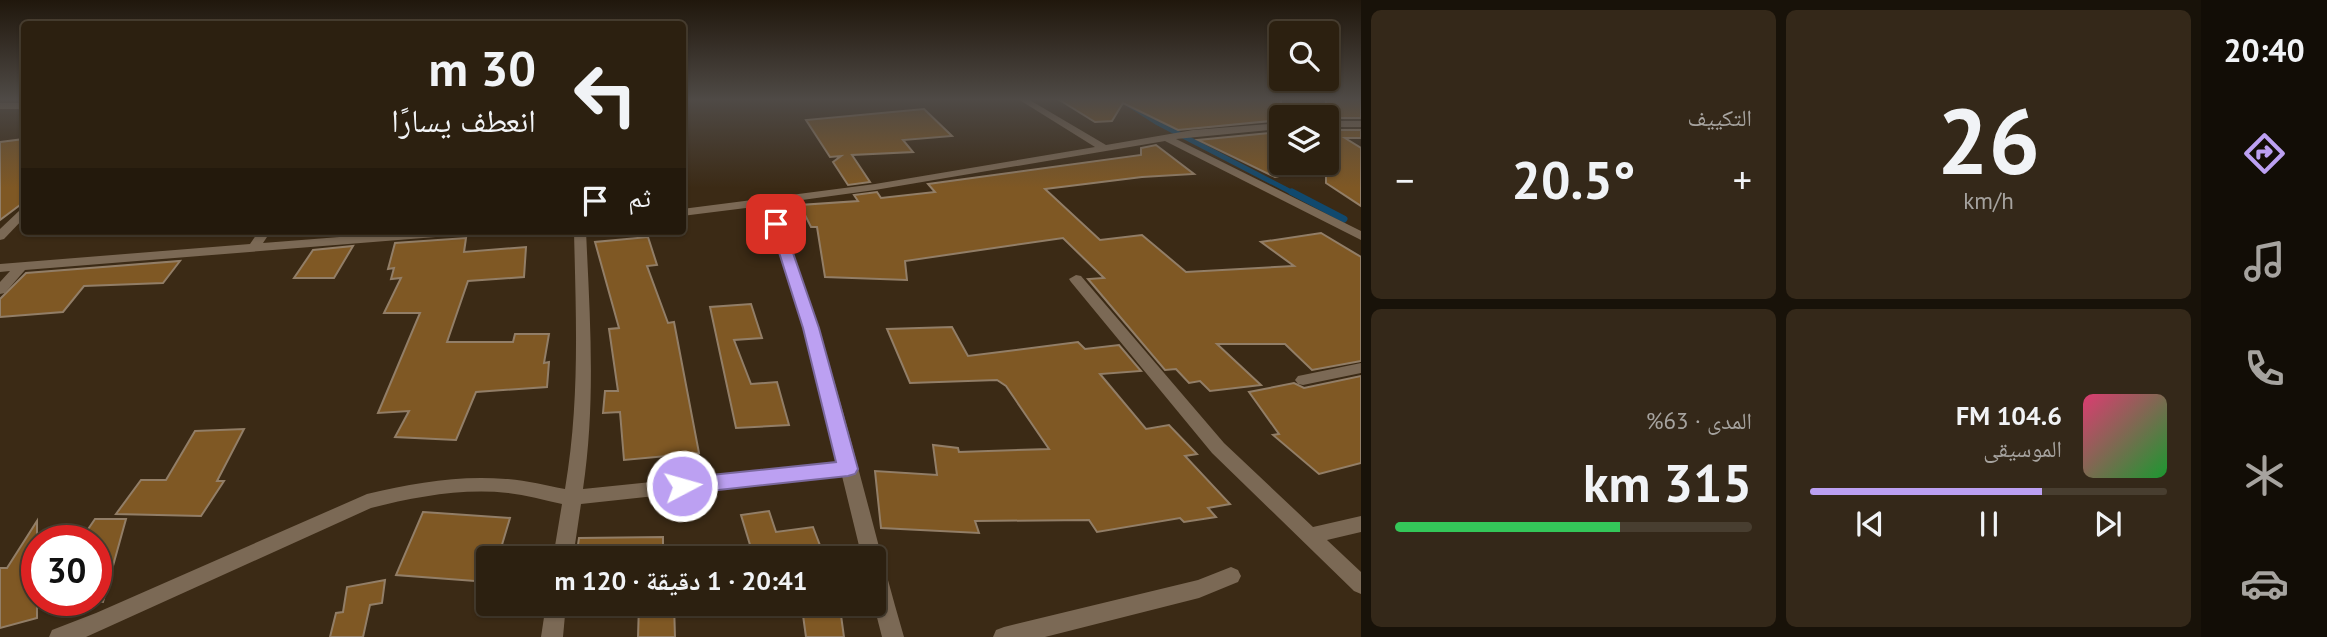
<!DOCTYPE html>
<html lang="ar">
<head>
<meta charset="utf-8">
<style>
  :root { --surface:#2c2010; --page:#342819; --text:#f1f3f6; --muted:#a6a39f; --line:#483e30; --accent:#bca0f2 }
  body { margin:0; font-family:"PT Sans","Noto Naskh Arabic",sans-serif; background:var(--page); color:var(--text); direction:rtl; height:100vh; display:flex; flex-direction:column; font-size:26px; white-space:nowrap }
  * { box-sizing:border-box; margin:0 }
  p { font-size:23px; color:var(--muted) }
  .icon { flex:none; width:38px; height:38px; fill:none; stroke:currentColor; stroke-width:2; stroke-linecap:round; stroke-linejoin:round }
  .map { position:relative; flex:1; overflow:hidden; direction:ltr }
  .details { display:flex; flex-direction:column; gap:10px; padding:10px; background:#181209; width:840px }
  .details>* { flex:none }
  .banner { position:absolute; left:21px; top:21px; width:665px; height:214px; border-radius:7px; box-shadow:0 2px 5px #0004,0 0 0 2px var(--line); direction:rtl; background:#2c2010; color:var(--text); overflow:hidden }
  .fabs { position:absolute; left:1269px; top:21px; display:grid; gap:14px }
  .fabs a { display:grid; place-items:center; width:70px; height:70px; border-radius:7px; background:var(--surface); box-shadow:0 2px 5px #0004,0 0 0 2px var(--line); font-size:35px }
  .speed { position:absolute; left:21px; top:525px; display:flex; gap:14px; font-size:35px; font-weight:700; text-align:center }
  .speed>* { display:grid; place-content:center; width:91px; height:91px; border-radius:50%; background:var(--surface); box-shadow:0 2px 5px #0004,0 0 0 2px var(--line); line-height:1 }
  .speed .limit { border:10px solid #d22; background:#fff; color:#111 }
  .pin { position:absolute; display:grid; place-items:center; width:60px; height:60px; color:#fff; margin:-30px; border-radius:14px; box-shadow:0 4px 10px #0006 }
  .me { position:absolute; width:77px; margin:-38px; rotate:84deg; stroke-linejoin:round; filter:drop-shadow(0 0 5px #0008) }
  .turn { display:flex; align-items:center; gap:24px; height:147px; padding:0 35px; font-size:32px }
  .turn .icon { width:91px; height:91px; stroke-width:2.5 }
  .turn b { display:block; font-size:49px; line-height:60px }
  .then { display:flex; align-items:center; height:66px; padding:0 35px; background:#0003; gap:14px; font-size:26px }
  .big { font-size:52px; font-weight:700; line-height:1.1 }
  .details .widget { flex:1; display:flex; flex-direction:column; justify-content:center; gap:10px; min-width:0; padding:0 24px; border-radius:10px; background:var(--page) }
  .details .dial { align-items:center; gap:0 }
  .dial b { font-size:91px; line-height:1 }
  .song { display:flex; align-items:center; gap:21px }
  .cover { width:84px; height:84px; border-radius:10px; background:linear-gradient(135deg,hsl(340 70% 55%),hsl(130 70% 35%)) }
  .played { height:7px; border-radius:4px; background:linear-gradient(90deg,var(--accent) 65%,var(--line) 65%) }
  .keys { display:flex; justify-content:space-around; direction:ltr }
  .heat { display:flex; justify-content:space-between; align-items:center; font-size:38px; direction:ltr }
  .charge { height:10px; border-radius:5px; background:linear-gradient(90deg,#34c759 63%,var(--line) 0) }
  .details .tiles { flex:1; display:grid; gap:10px; grid-template-columns:repeat(2,1fr) }
  .trip { position:absolute; left:476px; top:546px; width:410px; height:70px; border-radius:7px; background:var(--surface); box-shadow:0 2px 5px #0004,0 0 0 2px var(--line); font-weight:700; line-height:70px; text-align:center; direction:rtl }
  main { display:flex; flex:1; min-height:0 }
  .dock { display:flex; flex-direction:column; width:126px; justify-content:space-around; align-items:center; background:#120d06; color:var(--muted) }
  .dock .icon { width:49px; height:49px }
  .dock .on { color:var(--accent) }
  .dock b { font-size:32px; color:var(--text) }
  .map>svg:first-child { display:block }
  .lines { fill:none; stroke-linecap:round; stroke-linejoin:round }
  .stream-far1 { stroke:#10496e; stroke-width:5 }
  .stream { stroke:#10496e; stroke-width:7 }
  .building { fill:#7f5824; stroke:#927e67; stroke-width:2 }
  .street { fill:#7b6955; fill-rule:evenodd }
  .route { fill:#bca0f2; stroke:#7a689d; stroke-width:2 }
</style>
</head>
<body>
<main>
<nav class="dock">
<b>20:40</b>
<svg class="icon on" aria-label="directions" viewBox="0 0 24 24"><path d="M12 3l9 9-9 9-9-9zM9 14v-3h6M13 9l2 2-2 2"/></svg>
<svg class="icon" aria-label="music" viewBox="0 0 24 24"><path d="M9 18V5l10-2v13"/><circle cx="6" cy="18" r="3"/><circle cx="16" cy="16" r="3"/></svg>
<svg class="icon" aria-label="phone" viewBox="0 0 24 24"><path d="M5 4h4l2 5-3 2q2 4 5 5l2-3 5 2v4C11 20 4 13 5 4z"/></svg>
<svg class="icon" aria-label="climate" viewBox="0 0 24 24"><path d="M12 3v18M4 7l16 10M4 17L20 7"/></svg>
<svg class="icon" aria-label="car" viewBox="0 0 24 24"><path d="M5 17H2v-5l4-1 3-4h7l3 4 3 1v5h-3M9 17h6M6 11h13"/><circle cx="7" cy="17" r="2"/><circle cx="17" cy="17" r="2"/></svg>
</nav>
<section class="details">
<div class="tiles">
<div class="widget dial"><b>26</b><p>km/h</p></div>
<div class="widget"><p>التكييف</p>
<div class="heat"><a>−</a><b class="big">20.5°</b><a>+</a></div>
</div>
<div class="widget">
<div class="song"><i class="cover"></i><div><b>104.6 FM</b><p>الموسيقى</p></div></div>
<div class="played"></div>
<div class="keys"><svg class="icon" aria-label="previous" viewBox="0 0 24 24"><path d="M18 5L8 12l10 7zM5 5v14"/></svg><svg class="icon" aria-label="pause" viewBox="0 0 24 24"><path d="M8 5v14M16 5v14"/></svg><svg class="icon" aria-label="next" viewBox="0 0 24 24"><path d="M6 5l10 7-10 7zM19 5v14"/></svg></div>
</div>
<div class="widget"><p>المدى · 63%</p><b class="big">315 km</b><div class="charge"></div></div>
</div>
</section>
<div class="map">
<svg width="1361" height="637" viewBox="0 0 1361 637">
  <rect width="100%" height="100%" fill="#3b2a15"/>
  <g class="lines">
    <polyline class="stream-far1" points="1120,99 1156,122 1295,194"/>
    <polyline class="stream" points="1292,192 1344,219"/>
  </g>
  <g class="building">
    <polygon points="1058,99 1281,99 1281,120 1178,130 1123,103 1112,121 1095,122"/>
    <rect x="1326" y="99" width="35" height="19"/>
    <polygon points="924,109 952,136 903,140 913,152 852,155 870,182 848,185 833,162 841,156 830,157 806,120"/>
    <polygon points="1326,130 1361,130 1361,138 1345,138 1361,148 1361,206 1326,183"/>
    <polygon points="1281,132 1281,163 1306,163 1314,168 1275,177 1198,140"/>
    <polygon points="24,139 24,202 0,220 0,142"/>
    <polygon points="1156,145 1194,174 1142,177 1045,189 1100,240 1142,235 1186,272 1294,266 1261,242 1321,233 1361,257 1361,361 1312,370 1285,344 1217,344 1261,385 1210,391 1200,381 1189,383 1176,369 1165,370 1088,279 1104,278 1063,238 905,261 907,280 825,277 817,227 811,227 800,205 858,201 854,195 877,192 881,198 935,192 928,184 1141,155 1141,148"/>
    <polygon points="648,237 657,265 647,266 668,323 674,322 699,453 624,460 620,412 603,413 605,391 618,391 609,329 619,328 595,242"/>
    <polygon points="466,238 464,252 526,247 524,277 468,281 447,342 513,342 515,334 549,334 544,363 549,362 547,387 476,392 456,440 395,437 409,411 378,413 420,313 384,313 401,278 391,279 394,268 388,269 395,243"/>
    <polygon points="353,246 334,278 294,278 313,250"/>
    <polygon points="180,261 163,283 84,286 63,312 0,317 0,299 26,273"/>
    <polygon points="751,304 762,338 734,340 751,384 777,382 789,425 736,428 710,307"/>
    <polygon points="952,327 968,356 1078,342 1085,349 1119,345 1141,371 1100,374 1146,429 1169,425 1197,454 1185,456 1230,504 1208,508 1216,517 1184,522 1180,518 1097,532 1089,520 975,521 979,533 881,528 875,471 937,475 933,445 958,448 959,452 1049,449 1006,386 997,380 910,383 887,329"/>
    <polygon points="1361,376 1361,463 1319,474 1273,435 1279,434 1249,392 1294,383 1304,388"/>
    <polygon points="244,429 217,481 224,481 201,516 116,514 141,480 166,480 195,431"/>
    <polygon points="769,511 776,532 813,527 821,548 814,549 817,558 754,558 741,515"/>
    <polygon points="423,512 510,518 498,558 488,558 488,582 396,575"/>
    <polygon points="95,519 126,519 103,602 96,601 96,541 80,541"/>
    <polygon points="37,521 37,618 0,628 0,568 7,568"/>
    <polygon points="663,537 663,558 576,558 579,538"/>
    <polygon points="385,580 382,603 370,605 363,637 330,637 336,613 343,612 347,587"/>
    <polygon points="639,604 674,604 675,637 638,637"/>
    <polygon points="802,608 840,608 844,637 806,637"/>
  </g>
  <g class="lines">
    <g class="street">
      <path d="M1018,99H1028L1106,145L1193,130L1281,123V129L1176,139L1361,231V240L1165,141L875,190L773,204C832,343 862,493 904,637H882L873,602V558H862L842,476L581,504L573,558H553L562,504C544,500 526,495 508,493C462,488 415,497 371,508L86,637H49L52,630L96,613L367,494C413,483 459,475 506,479C526,480 546,486 565,489C580,401 576,320 574,231H586C590,319 596,401 583,489L839,463C818,375 796,289 762,206L682,216V209L875,184L1095,147Z"/>
      <rect x="0" y="103" width="24" height="6"/>
      <rect x="1326" y="121" width="35" height="6"/>
      <polygon points="24,209 24,218 4,239 0,240 0,229 20,210"/>
      <polygon points="259,231 271,231 263,243 416,231 467,231 461,235 25,270 5,293 0,294 0,282 10,271 0,272 0,264 250,244"/>
      <polygon points="1076,275 1081,276 1224,443 1313,527 1361,516 1361,532 1327,540 1361,572 1361,594 1354,591 1212,453 1071,282 1069,279"/>
      <polygon points="1361,363 1361,373 1303,385 1298,384 1295,380 1298,376 1303,375"/>
      <polygon points="1231,567 1238,570 1241,576 1238,582 1199,598 1045,637 993,637 996,630 1004,627 1198,580"/>
      <polygon points="546,604 566,604 563,637 541,637"/>
    </g>
  </g>
  <linearGradient id="sky" x2="0" y2="1"><stop stop-color="#20170c"/><stop offset="0.53" stop-color="#4f4a46"/><stop offset="1" stop-color="#4f4a46" stop-opacity="0"/></linearGradient>
  <rect width="1361" height="188" fill="url(#sky)"/>
  <polygon class="route" points="772,221 783,224 819,328 858,469 855,474 848,476 682,494 674,492 671,486 674,481 682,478 836,462 803,328 770,224"/>
</svg>
<div class="fabs">
<a><svg class="icon" aria-label="search" viewBox="0 0 24 24"><circle cx="10" cy="10" r="6"/><path d="M15 15l6 6"/></svg></a>
<a><svg class="icon" aria-label="layers" viewBox="0 0 24 24"><path d="M12 4l9 5-9 5-9-5zM3 14l9 5 9-5"/></svg></a>
</div>
<div class="speed"><div class="limit">30</div></div>
<div class="pin" style="left:776px;top:224px;background:#d93025"><svg class="icon" aria-label="arrive" viewBox="0 0 24 24"><path d="M6 21V4h12l-3 4 3 4H6"/></svg></div>
<svg class="me" style="left:682px;top:486px" viewBox="-20 -20 40 40"><circle r="17" fill="#bca0f2" stroke="#fff" stroke-width="3"/><path d="M0-11L8 9 0 5-8 9z" fill="#fff"/></svg>
<div class="trip">20:41 · 1 دقيقة · 120 m</div>
<div class="banner">
<div class="turn"><svg class="icon" aria-label="left" viewBox="0 0 24 24"><path d="M17 20v-9H6M10 6l-5 5 5 5"/></svg><div><b>30 m</b>انعطف يسارًا</div></div>
<div class="then">ثم<svg class="icon" aria-label="arrive" viewBox="0 0 24 24"><path d="M6 21V4h12l-3 4 3 4H6"/></svg></div>
</div>
</div>
</main>
</body>
</html>
